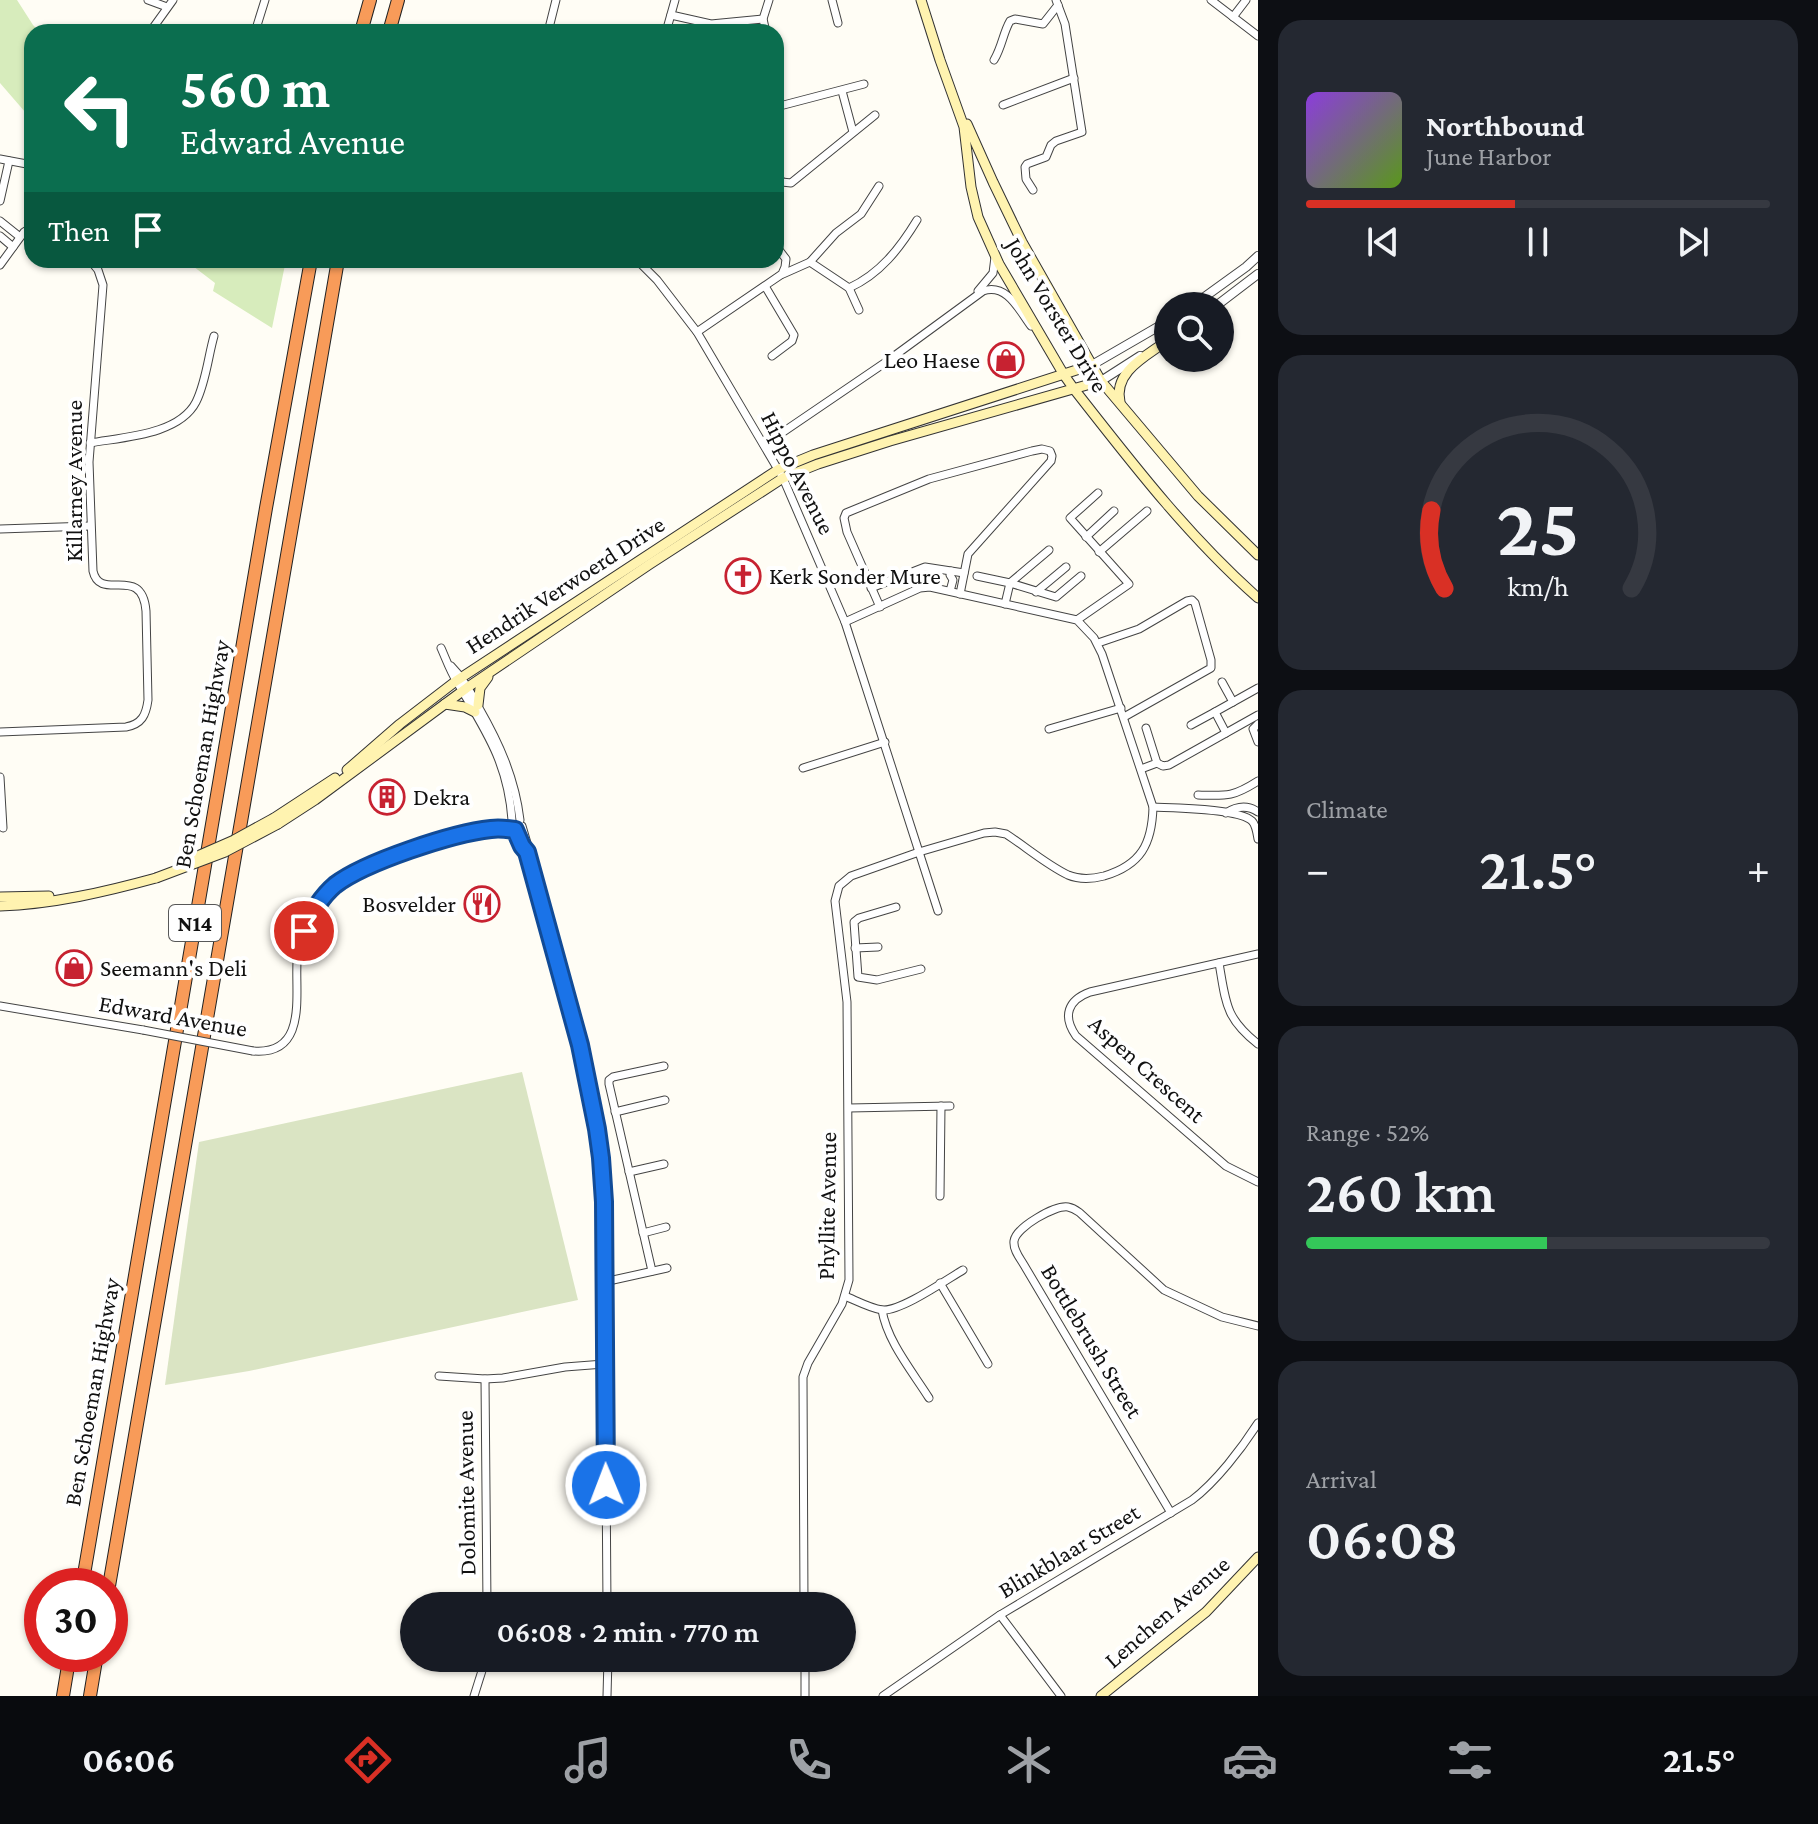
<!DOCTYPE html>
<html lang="en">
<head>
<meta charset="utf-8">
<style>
  :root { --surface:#171b24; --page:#242831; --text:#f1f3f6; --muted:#9ea1a6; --line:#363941; --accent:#d93025 }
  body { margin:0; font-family:"Crimson Pro",serif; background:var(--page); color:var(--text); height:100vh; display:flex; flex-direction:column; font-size:30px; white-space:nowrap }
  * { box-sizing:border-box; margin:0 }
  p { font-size:26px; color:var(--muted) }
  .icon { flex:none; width:44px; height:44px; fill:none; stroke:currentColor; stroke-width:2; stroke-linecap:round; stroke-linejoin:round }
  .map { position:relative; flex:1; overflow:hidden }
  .details { display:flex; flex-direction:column; gap:20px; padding:20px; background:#0d0f14; width:560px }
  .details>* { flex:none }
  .hud { position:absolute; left:24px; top:24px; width:760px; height:244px; border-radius:24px; box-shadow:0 2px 6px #0004; background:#0b6e4f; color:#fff; overflow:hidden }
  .fabs { position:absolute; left:1154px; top:292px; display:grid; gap:16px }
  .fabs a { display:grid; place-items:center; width:80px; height:80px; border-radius:50%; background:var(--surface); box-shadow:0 2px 6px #0004; font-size:40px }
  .speed { position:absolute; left:24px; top:1568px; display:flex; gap:16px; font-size:40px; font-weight:700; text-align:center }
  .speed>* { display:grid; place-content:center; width:104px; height:104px; border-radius:50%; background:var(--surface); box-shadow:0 2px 6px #0004; line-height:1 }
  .speed .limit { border:12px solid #d22; background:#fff; color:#111 }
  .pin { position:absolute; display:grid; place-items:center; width:68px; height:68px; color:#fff; margin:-34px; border:4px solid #fff; border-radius:50%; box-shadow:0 2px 8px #0007 }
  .me { position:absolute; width:88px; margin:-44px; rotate:359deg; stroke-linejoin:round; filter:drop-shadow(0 0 6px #0008) }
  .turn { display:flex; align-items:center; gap:28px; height:168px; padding:0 24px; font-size:36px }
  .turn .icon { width:104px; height:104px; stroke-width:2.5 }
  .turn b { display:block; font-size:56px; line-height:68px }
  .then { display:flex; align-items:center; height:76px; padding:0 24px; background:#0003; gap:16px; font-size:30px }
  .big { font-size:60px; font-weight:600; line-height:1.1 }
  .details .tile { flex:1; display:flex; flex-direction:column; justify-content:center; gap:12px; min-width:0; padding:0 28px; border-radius:24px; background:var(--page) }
  .details .dial { align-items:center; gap:0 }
  .dial svg { height:208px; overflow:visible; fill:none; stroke:var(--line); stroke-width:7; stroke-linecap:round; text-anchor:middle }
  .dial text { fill:var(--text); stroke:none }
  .song { display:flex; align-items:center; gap:24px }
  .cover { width:96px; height:96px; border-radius:12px; background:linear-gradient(135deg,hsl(270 70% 55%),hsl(90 70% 35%)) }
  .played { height:8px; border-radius:4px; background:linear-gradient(90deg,var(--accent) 45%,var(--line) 45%) }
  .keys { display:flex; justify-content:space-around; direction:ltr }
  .heat { display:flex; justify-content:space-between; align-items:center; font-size:44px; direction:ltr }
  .charge { height:12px; border-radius:6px; background:linear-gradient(90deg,#34c759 52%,var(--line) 0) }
  .trip { position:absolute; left:400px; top:1592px; width:456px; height:80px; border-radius:40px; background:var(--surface); box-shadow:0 2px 6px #0004; font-weight:600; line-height:80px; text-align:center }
  .menu { display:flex; height:128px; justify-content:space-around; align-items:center; background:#090b0e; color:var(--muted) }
  .menu .icon { width:56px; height:56px }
  .menu .on { color:var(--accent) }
  .menu b { font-size:36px; color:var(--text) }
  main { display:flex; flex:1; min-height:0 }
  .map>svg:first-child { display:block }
  .green { fill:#d7ecbc }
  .cemetery { fill:#dae4c3 }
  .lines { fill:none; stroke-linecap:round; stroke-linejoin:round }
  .minor-casing { stroke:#444; stroke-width:9 }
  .tertiary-casing { stroke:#444; stroke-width:10 }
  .secondary-casing { stroke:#333; stroke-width:11 }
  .motorway-casing { stroke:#222; stroke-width:14 }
  .minor { stroke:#fff; stroke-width:7 }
  .tertiary { stroke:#fff; stroke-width:8 }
  .secondary { stroke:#fff3b0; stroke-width:9 }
  .motorway { stroke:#f89b59; stroke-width:12 }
  .minor-bridge-casing { stroke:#444; stroke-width:9; stroke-linecap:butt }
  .secondary-bridge-casing { stroke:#333; stroke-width:11; stroke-linecap:butt }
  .minor-bridge { stroke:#fff; stroke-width:7 }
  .secondary-bridge { stroke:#fff3b0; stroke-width:9 }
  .route-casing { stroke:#114b97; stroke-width:20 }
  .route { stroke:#1a73e8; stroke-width:14 }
  .labels { text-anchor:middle; stroke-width:8; stroke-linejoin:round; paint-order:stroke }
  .shield { fill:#fff; stroke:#585858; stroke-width:2 }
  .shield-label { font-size:22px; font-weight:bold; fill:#111 }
  .street-label { font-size:24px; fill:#111; stroke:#fff }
  .poi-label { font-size:24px; fill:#111; stroke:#fff; text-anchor:start }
</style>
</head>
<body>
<main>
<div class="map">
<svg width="1258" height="1696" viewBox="0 0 1258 1696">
  <rect width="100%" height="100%" fill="#fffdf5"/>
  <g class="green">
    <polygon points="0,0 17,0 33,25 40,32 32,32 32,120 0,83"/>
    <polygon points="185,260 286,260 272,328 213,291 215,283"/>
  </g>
  <polygon class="cemetery" points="522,1072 578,1300 249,1371 165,1385 199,1142"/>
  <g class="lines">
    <defs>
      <g id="minor">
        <polyline points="148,0 167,7"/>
        <polyline points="832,0 838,23"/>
        <polyline points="1211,0 1258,36"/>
        <polyline points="671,15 711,24 763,19"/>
        <polyline points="1233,17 1246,0"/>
        <polyline points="150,32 173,0"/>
        <polyline points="255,32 265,0"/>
        <polyline points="548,32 556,0"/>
        <polyline points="666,32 675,0"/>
        <polyline points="766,32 763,19 769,0"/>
        <path d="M994,60C1002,47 1003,33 1010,21L1015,19L1043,24L1058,5"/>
        <polyline points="842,91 853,132"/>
        <polyline points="1003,105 1074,78"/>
        <polyline points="776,107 864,84"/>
        <polyline points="0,159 32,165"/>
        <polyline points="776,173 782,182 791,183 875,115"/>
        <polyline points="1033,190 1026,179 1025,167 1027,164 1046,157 1051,145 1056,141 1082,132 1065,24 1056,0"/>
        <polyline points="0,201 9,161"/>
        <polyline points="0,221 20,237"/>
        <polyline points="0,236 13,247"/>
        <polyline points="637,260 657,280 697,332 783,478 845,622 938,911"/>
        <polyline points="810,262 849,288 859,310"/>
        <polyline points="0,265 24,232 32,227"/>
        <polyline points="783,274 810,262 836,233 861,214 879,186"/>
        <polyline points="765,286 794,335 792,341 772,356"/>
        <path d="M849,288C880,274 900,248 917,220"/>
        <polyline points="978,291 993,273 995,257"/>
        <polyline points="697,332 782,274 785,267 786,259 776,246"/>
        <path d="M90,443C123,437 179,435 196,402C206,382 208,357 214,336"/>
        <path d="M764,445L886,362L983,291C1007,283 1019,310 1031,326"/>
        <polyline points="0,529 90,526"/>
        <polyline points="1086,537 1114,511"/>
        <polyline points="1099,552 1147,511"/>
        <polyline points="977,576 1010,583 1049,550"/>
        <polyline points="871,588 925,567 964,573"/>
        <polyline points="950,591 953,580 950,575 951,571"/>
        <polyline points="1036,592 1066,567"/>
        <polyline points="1005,604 1010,583 1056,597 1081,576"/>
        <polyline points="880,607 847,532 844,518 846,513 929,479 1032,451 1042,449 1050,451 1052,456 1051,461 968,554 960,594"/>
        <polyline points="1077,620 1129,584 1070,518 1098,493"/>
        <polyline points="1098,643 1139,629 1187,601 1192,600 1195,603 1211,660 1211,668 1124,717"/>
        <path d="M441,648C446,659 450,671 457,682C485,730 508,762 512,820"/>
        <path d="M451,666C463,678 471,692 479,708C499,743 515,778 520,820"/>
        <polyline points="1222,682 1233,702"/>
        <polyline points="1258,724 1253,729 1258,742"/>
        <polyline points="1191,725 1215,712"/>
        <polyline points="1049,729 1121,708"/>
        <path d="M0,732L126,727C142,724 146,715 148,700L146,611C142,563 100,603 93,571L89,462L103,285L98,270L90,260"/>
        <polyline points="1226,733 1215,712 1258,688"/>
        <polyline points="1157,763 1163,766 1169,765 1258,715"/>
        <polyline points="803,768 885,742"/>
        <polyline points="1141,769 1157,763 1146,728"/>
        <polyline points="0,777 3,828"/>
        <path d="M1198,795C1227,796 1233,797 1258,781"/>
        <path d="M1153,807C1172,808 1239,808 1252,821C1256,825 1257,833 1258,839"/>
        <path d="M1226,813C1237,806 1248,805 1258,812"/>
        <path d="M522,826L527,843V852C552,943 581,1035 597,1128C601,1153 602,1178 604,1202L607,1606"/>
        <polyline points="515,830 522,846 527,852"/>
        <polyline points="896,907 859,918 854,922 858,977 877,980 921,969"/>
        <polyline points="855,948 878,947"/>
        <path d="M1258,954L1090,992C1068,1000 1062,1016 1076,1036L1226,1166L1258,1182"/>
        <path d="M1219,963C1226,1003 1225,1018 1258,1044"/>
        <polyline points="0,1006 143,1030"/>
        <path d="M253,1051C313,1056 292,984 298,950C301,932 310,914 321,900C330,889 341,880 354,873C376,862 400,855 423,847C446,840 470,829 494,828C500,828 507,829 513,829"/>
        <polyline points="849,1108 950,1106"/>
        <polyline points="615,1112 665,1100"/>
        <polyline points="629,1172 664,1164"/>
        <polyline points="940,1196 941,1106"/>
        <polyline points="643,1233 666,1227"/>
        <polyline points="652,1271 609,1084 609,1080 613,1077 664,1066"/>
        <polyline points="604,1282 667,1268"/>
        <polyline points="940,1283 988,1364"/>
        <path d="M845,1296C857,1301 870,1308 882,1310C900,1312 946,1280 963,1270"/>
        <path d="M882,1310C887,1341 912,1371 929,1398"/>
        <polyline points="439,1376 485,1379 503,1378 565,1367 604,1364"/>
        <polyline points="485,1379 487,1606"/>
        <path d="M1171,1513L1024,1265C1020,1258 1013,1250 1014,1241C1016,1227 1055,1205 1068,1207C1074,1208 1076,1210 1080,1213L1164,1290L1222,1317L1258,1326"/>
        <path d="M804,1606L803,1377L808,1363L842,1304L849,1280L847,1002L835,901L839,886L851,876L919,852L984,833L995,832L1006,834C1026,847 1047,865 1068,875C1080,880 1092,879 1104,876C1141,865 1152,844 1153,807L1102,654L1094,638L1077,620L930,587L920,588L845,622"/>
        <polyline points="1000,1615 1061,1696"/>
        <polyline points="805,1658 805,1696"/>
        <polyline points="474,1696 486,1658"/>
        <polyline points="607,1696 608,1658"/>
        <path d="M883,1696L1000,1615L1192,1500C1216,1482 1242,1448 1258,1423"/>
      </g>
      <g id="tertiary">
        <polyline points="1192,306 1246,267 1258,256"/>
        <polyline points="1216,306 1258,274"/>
        <polyline points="1092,365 1168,321"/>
        <polyline points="1101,381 1140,356"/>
      </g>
      <g id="secondary">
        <path d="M921,0L940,60L964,127L971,187L978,217L999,264L1064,375L1074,389C1132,463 1187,535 1258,598"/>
        <polyline points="967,124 993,182 1022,242 1101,381 1198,496 1258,555"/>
        <path d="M1120,402C1113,371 1147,356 1168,340"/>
        <polyline points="445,704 465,707 475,712"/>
        <polyline points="478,705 480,688 488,677"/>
        <polyline points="347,770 400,724 456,681 779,469 813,455 1092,365"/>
        <polyline points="274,818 335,778"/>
        <polyline points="278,824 315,800 468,687 650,564 783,478 818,464 890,441 1101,381"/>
        <polyline points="0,897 49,896"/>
        <path d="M0,906C53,904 105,892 156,878"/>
        <polyline points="1101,1696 1206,1612 1258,1557"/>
      </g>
      <g id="motorway">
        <polyline points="361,32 370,0"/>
        <polyline points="389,32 398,0"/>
        <polyline points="82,1586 266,508 311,260"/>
        <polyline points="109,1586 338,260"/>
        <polyline points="63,1696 70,1654"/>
        <polyline points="90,1696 97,1654"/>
      </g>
    </defs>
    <use href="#minor" class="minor-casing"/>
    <use href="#tertiary" class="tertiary-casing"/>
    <use href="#secondary" class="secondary-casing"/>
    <use href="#motorway" class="motorway-casing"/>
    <use href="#minor" class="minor"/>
    <use href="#tertiary" class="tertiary"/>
    <use href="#secondary" class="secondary"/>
    <use href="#motorway" class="motorway"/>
    <defs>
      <polyline id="minor-bridge" points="143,1030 253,1051"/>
      <g id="secondary-bridge">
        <polyline points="186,861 234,840 274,818"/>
        <polyline points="156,878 225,852 278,824"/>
      </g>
    </defs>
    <use href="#minor-bridge" class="minor-bridge-casing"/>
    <use href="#secondary-bridge" class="secondary-bridge-casing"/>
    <use href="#minor-bridge" class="minor-bridge"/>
    <use href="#secondary-bridge" class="secondary-bridge"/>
  </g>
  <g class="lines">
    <defs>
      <path id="route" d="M304,931C311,914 321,897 335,885C365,862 453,833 491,829C499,828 508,829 515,830L522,846L527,852L580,1045L597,1129L601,1158L604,1202L606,1485"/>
    </defs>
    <use href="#route" class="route-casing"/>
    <use href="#route" class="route"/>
  </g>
  <defs>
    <symbol id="shop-ring" viewBox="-11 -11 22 22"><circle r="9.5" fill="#fff" stroke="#c72231" stroke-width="1.5"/><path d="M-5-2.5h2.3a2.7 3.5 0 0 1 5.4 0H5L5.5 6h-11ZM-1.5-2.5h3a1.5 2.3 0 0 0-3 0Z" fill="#c72231"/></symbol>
    <symbol id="church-ring" viewBox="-11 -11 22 22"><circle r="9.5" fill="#fff" stroke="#c72231" stroke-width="1.5"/><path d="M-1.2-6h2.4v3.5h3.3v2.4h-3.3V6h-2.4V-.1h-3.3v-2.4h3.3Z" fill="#c72231"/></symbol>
    <symbol id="building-ring" viewBox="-11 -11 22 22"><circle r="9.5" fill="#fff" stroke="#c72231" stroke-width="1.5"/><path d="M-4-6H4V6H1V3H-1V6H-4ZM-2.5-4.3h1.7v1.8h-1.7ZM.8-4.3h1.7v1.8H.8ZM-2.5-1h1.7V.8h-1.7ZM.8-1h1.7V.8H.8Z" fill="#c72231"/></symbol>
    <symbol id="restaurant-ring" viewBox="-11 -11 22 22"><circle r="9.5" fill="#fff" stroke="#c72231" stroke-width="1.5"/><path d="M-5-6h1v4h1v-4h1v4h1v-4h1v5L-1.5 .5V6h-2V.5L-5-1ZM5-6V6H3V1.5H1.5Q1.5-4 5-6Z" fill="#c72231"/></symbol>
  </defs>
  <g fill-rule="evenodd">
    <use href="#shop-ring" x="986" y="340" width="40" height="40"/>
    <use href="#church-ring" x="723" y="556" width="40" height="40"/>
    <use href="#building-ring" x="367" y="777" width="40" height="40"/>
    <use href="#restaurant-ring" x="462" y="884" width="40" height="40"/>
    <use href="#shop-ring" x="54" y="948" width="40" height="40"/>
  </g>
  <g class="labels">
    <rect class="shield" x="169" y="905" width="52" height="36" rx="6"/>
    <g class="shield-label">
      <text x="195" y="931">N14</text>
    </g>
    <g class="street-label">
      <text transform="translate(1057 315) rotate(59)" y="8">John Vorster Drive</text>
      <text transform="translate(798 473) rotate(63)" y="8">Hippo Avenue</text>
      <text transform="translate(74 481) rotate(-90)" y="8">Killarney Avenue</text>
      <text transform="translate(565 585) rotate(-33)" y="8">Hendrik Verwoerd Drive</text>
      <text transform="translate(202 754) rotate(-80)" y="8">Ben Schoeman Highway</text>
      <text transform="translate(173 1016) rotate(10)" y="8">Edward Avenue</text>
      <text transform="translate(1147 1069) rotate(42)" y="8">Aspen Crescent</text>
      <text transform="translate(827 1206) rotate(-89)" y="8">Phyllite Avenue</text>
      <text transform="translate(1092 1341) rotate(59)" y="8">Bottlebrush Street</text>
      <text transform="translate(92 1392) rotate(-80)" y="8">Ben Schoeman Highway</text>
      <text transform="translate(466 1493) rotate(-91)" y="8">Dolomite Avenue</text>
      <text transform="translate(1069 1551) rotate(-31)" y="8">Blinkblaar Street</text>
      <text transform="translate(1167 1612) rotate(-41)" y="8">Lenchen Avenue</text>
    </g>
    <g class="poi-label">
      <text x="980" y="368" text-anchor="end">Leo Haese</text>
      <text x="769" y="584">Kerk Sonder Mure</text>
      <text x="413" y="805">Dekra</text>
      <text x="456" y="912" text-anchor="end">Bosvelder</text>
      <text x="100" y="976">Seemann's Deli</text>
    </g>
  </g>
</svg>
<div class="fabs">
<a><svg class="icon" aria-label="search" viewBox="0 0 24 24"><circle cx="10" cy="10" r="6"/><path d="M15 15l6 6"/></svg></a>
</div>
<div class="speed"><div class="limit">30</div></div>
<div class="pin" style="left:304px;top:931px;background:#d93025"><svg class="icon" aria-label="arrive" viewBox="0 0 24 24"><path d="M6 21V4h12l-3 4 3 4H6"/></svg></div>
<svg class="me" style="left:606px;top:1485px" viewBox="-20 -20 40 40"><circle r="17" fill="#1a73e8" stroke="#fff" stroke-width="3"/><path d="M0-11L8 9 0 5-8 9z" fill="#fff"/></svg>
<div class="trip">06:08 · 2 min · 770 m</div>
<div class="hud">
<div class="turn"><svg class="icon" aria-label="left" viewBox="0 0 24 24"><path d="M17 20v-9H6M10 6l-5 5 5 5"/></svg><div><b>560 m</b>Edward Avenue</div></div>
<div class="then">Then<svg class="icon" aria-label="arrive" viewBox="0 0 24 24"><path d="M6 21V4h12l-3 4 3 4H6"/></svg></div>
</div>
</div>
<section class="details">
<div class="tile">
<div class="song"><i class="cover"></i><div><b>Northbound</b><p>June Harbor</p></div></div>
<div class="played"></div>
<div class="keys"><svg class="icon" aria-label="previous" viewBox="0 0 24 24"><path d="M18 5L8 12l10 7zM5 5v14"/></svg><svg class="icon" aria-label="pause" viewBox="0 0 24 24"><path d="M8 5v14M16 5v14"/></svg><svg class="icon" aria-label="next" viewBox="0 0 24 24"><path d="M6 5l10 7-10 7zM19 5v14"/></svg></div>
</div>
<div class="tile dial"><svg viewBox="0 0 100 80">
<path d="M14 69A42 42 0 1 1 86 69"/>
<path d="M14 69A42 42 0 0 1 9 39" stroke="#d93025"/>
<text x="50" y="56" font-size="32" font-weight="700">25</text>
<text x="50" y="72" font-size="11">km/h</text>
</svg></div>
<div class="tile"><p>Climate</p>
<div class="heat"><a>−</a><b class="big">21.5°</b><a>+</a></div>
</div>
<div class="tile"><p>Range · 52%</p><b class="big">260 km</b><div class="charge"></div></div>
<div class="tile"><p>Arrival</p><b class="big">06:08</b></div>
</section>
</main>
<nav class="menu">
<b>06:06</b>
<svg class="icon on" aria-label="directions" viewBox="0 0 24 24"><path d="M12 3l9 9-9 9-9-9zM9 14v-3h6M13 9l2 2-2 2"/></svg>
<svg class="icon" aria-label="music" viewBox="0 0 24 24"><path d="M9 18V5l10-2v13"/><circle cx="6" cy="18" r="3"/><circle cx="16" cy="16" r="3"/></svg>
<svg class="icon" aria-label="phone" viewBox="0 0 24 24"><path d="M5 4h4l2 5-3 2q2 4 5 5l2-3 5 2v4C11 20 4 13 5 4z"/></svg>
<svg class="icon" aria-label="climate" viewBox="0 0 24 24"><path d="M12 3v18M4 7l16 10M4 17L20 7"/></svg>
<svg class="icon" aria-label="car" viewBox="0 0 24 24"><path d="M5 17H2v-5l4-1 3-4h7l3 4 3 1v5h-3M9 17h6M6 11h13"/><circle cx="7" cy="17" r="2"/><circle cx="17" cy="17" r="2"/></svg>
<svg class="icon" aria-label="filters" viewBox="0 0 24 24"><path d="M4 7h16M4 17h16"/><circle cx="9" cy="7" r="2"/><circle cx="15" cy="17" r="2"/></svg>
<b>21.5°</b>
</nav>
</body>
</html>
